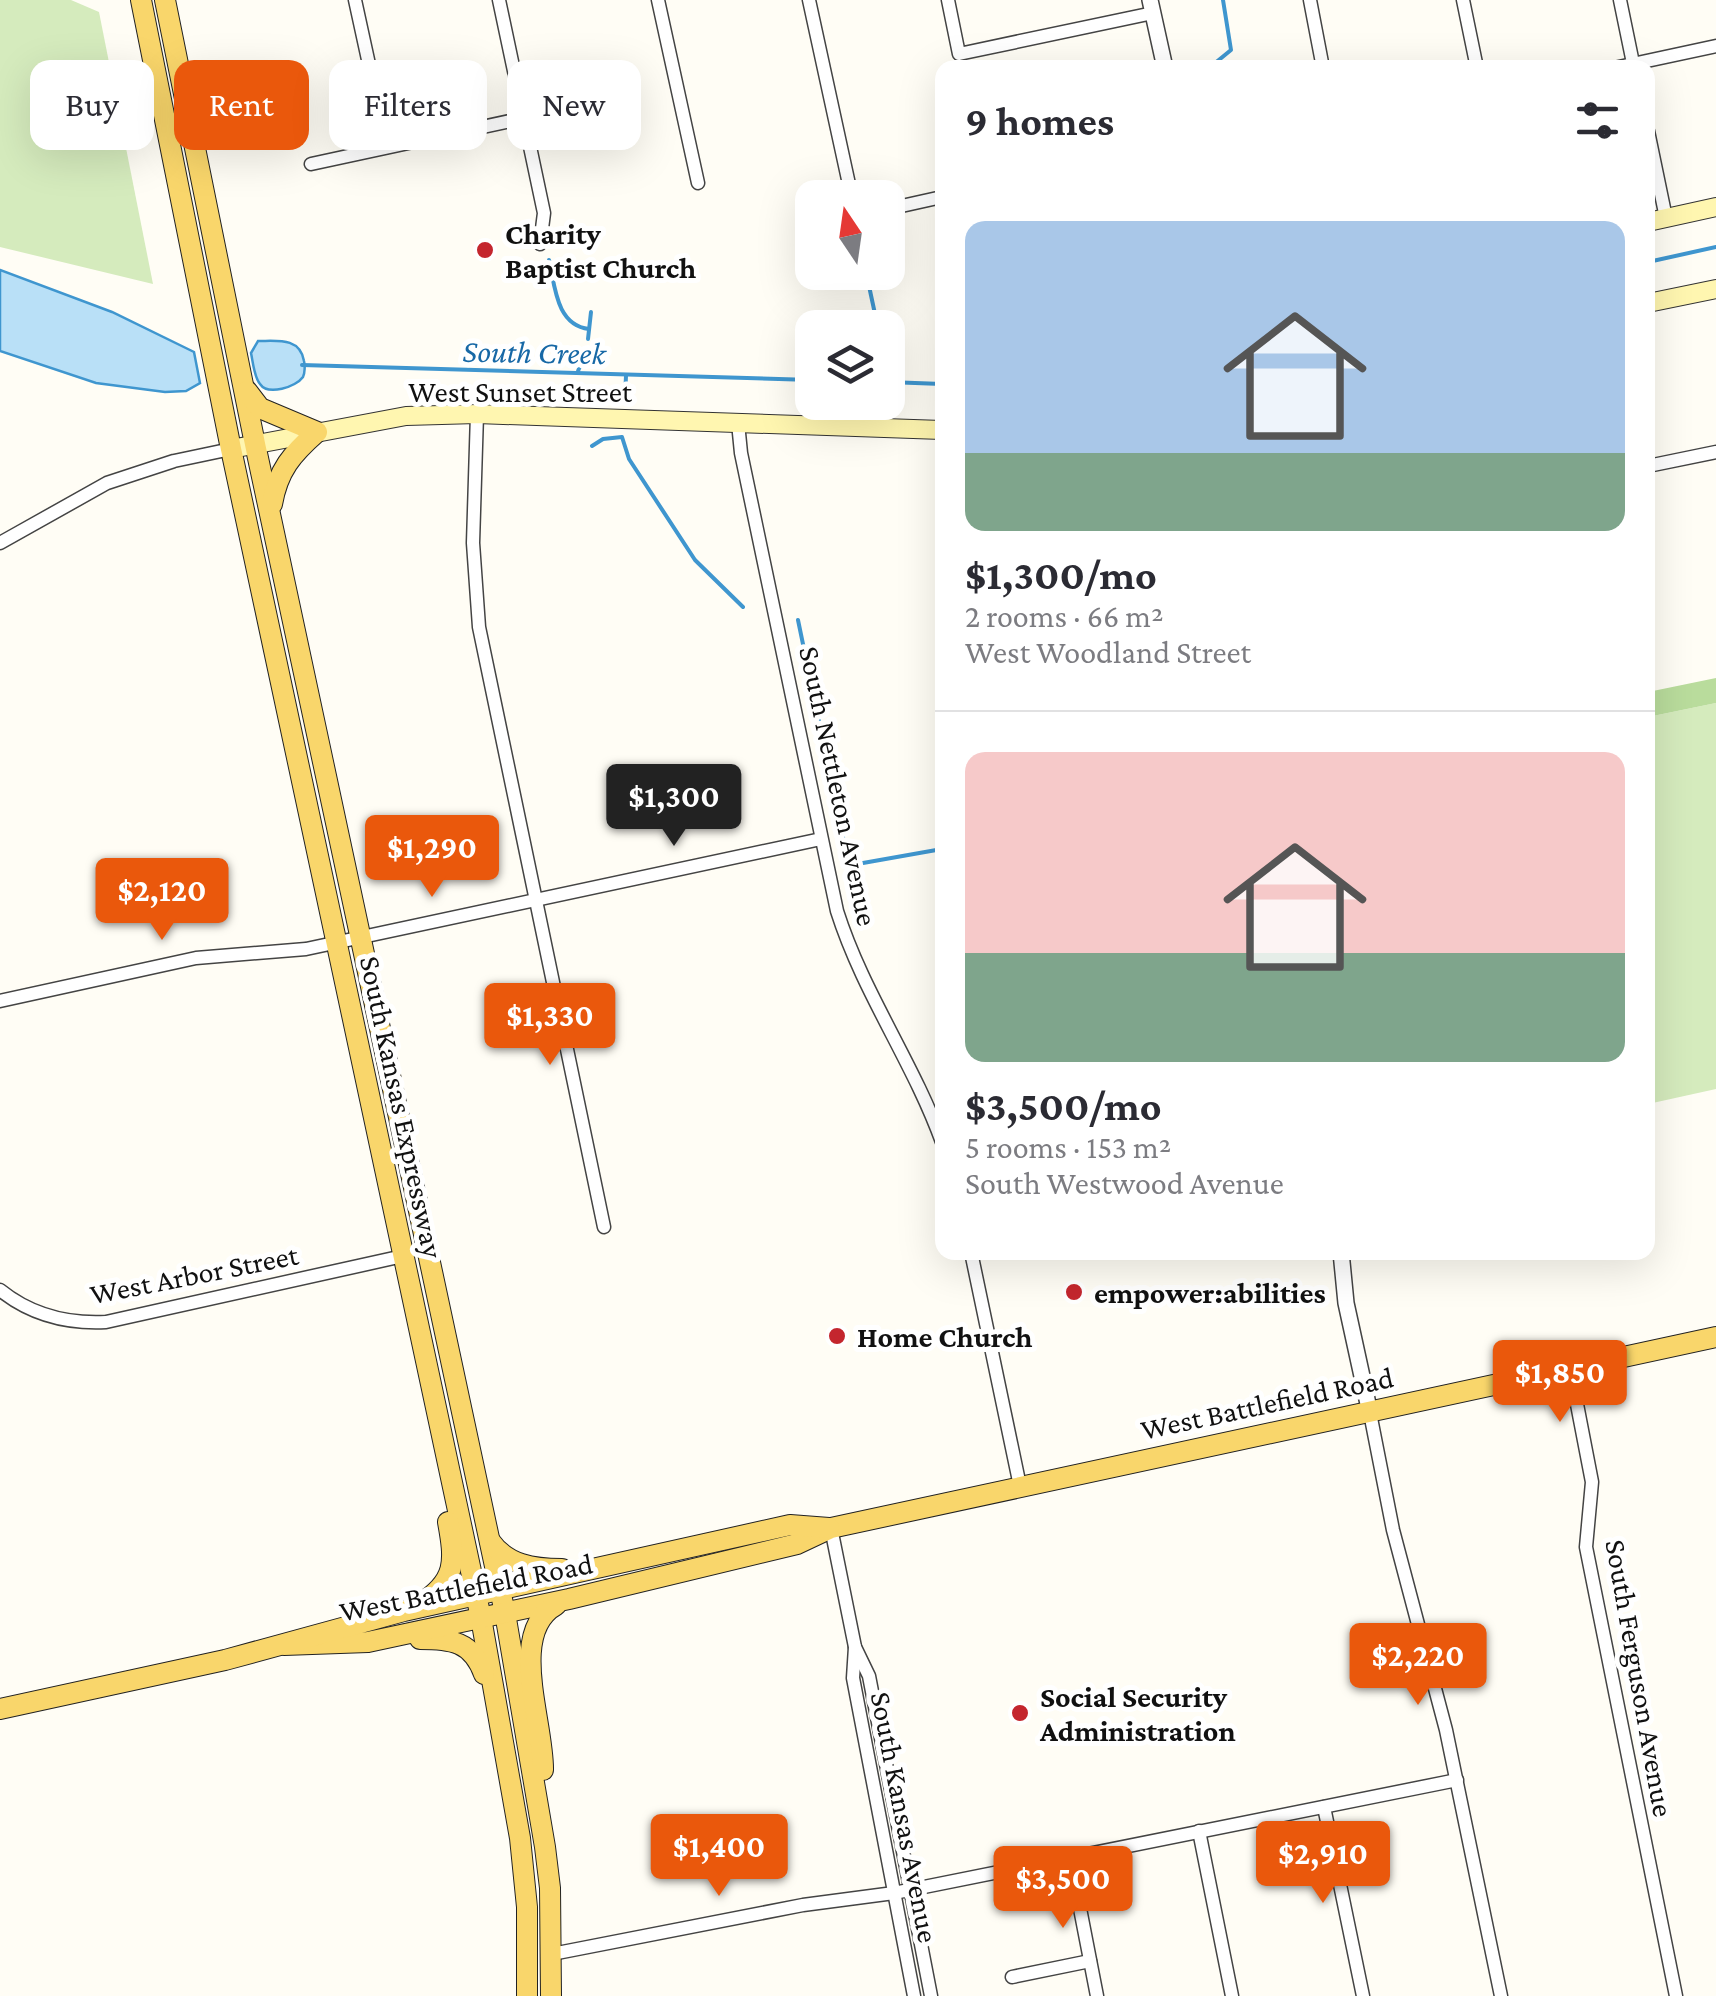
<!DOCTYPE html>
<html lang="en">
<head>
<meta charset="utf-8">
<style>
	:root { --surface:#fff; --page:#f7f7f7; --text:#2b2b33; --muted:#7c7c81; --line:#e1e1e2; --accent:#ea580c }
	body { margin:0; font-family:"Crimson Pro",serif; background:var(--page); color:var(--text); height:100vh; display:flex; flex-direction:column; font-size:38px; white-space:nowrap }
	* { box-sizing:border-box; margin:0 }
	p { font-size:32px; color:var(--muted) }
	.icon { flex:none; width:55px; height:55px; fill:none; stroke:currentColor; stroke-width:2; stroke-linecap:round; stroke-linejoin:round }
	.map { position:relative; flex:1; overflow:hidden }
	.details { position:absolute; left:935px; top:60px; width:720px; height:1200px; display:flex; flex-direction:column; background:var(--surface); border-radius:20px; box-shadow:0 10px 40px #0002 }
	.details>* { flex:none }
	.hud { position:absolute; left:30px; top:60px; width:755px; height:90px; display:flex; gap:20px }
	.needle { width:65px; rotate:347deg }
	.tools { position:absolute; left:795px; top:180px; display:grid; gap:20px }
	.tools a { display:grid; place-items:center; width:110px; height:110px; border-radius:20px; background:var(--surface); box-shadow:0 10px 40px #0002; font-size:50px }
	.price { position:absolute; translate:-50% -85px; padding:0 22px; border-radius:10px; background:var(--accent); color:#fff; font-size:32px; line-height:65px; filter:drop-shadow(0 2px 5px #0008) }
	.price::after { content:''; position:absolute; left:50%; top:60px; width:30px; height:22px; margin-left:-15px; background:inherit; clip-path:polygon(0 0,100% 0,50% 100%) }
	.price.active { background:#222; color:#fff }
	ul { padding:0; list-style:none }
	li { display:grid; align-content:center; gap:20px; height:530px; padding:0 30px }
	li+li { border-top:2px solid var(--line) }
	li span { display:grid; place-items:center; height:310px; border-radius:20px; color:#555 }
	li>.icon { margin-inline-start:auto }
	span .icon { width:180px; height:180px; fill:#fffc; stroke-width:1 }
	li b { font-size:42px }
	h2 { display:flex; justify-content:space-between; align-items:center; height:120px; padding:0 30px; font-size:42px }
	.pill { padding:0 35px; border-radius:20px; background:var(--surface); box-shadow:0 10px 40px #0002; font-size:35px; line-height:90px }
	.pill.active { background:var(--accent); color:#fff }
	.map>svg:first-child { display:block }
</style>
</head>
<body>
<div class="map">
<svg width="1716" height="1996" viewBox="0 0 1716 1996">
	<rect width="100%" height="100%" fill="#fffdf5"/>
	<g fill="#d5ebbd">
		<path d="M 0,0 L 71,0 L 99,12 L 153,284 L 0,247 Z"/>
		<path d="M 1716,703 L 1716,1089 L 1648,1104 L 1648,717 Z"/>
	</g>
	<path fill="#b9dc9c" d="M 1716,678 L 1716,703 L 1648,717 L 1648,692 Z"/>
	<g fill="#b9e0f7" stroke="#3f96cf" stroke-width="2.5">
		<path d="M 0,270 L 112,312 L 194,352 L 200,383 L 186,391 L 165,392 L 96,383 L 0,351 Z"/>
		<path d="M 258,341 C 277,341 300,337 304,361 C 305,365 305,373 303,377 C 296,387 268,396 260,384 C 254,377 253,362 251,353 Z"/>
	</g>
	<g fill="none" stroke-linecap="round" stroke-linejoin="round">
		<g stroke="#3f96cf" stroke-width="4">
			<path d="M 1209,68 L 1231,50 L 1223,0"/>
			<path d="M 549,260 C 555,286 556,325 589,329"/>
			<path d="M 1648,262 L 1716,247"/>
			<path d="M 866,272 L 878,328"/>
			<path d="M 588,339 L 591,312"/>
			<path d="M 302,365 L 812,380"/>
			<path d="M 578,371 L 586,352"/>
			<path d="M 888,382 L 942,384"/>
			<path d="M 625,396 L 626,376"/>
			<path d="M 592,446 L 603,439 L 622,437 L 629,459 L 695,560 L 743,607"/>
			<path d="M 798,620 L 846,852"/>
			<path d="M 863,863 L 942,849"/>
		</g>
		<defs>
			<g id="minor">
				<path d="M 355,0 L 387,147"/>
				<path d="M 499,0 L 544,213 L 540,244"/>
				<path d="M 658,0 L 698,183"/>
				<path d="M 809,0 L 852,198"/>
				<path d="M 948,0 L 959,54 L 1153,13"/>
				<path d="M 1310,0 L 1323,68"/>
				<path d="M 1463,0 L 1477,68"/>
				<path d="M 1620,0 L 1634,68"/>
				<path d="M 1614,68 L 1716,46"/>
				<path d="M 1648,131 L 1666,218"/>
				<path d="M 311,164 L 524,118"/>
				<path d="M 888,209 L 942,197"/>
				<path d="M 477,414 L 473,543 L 479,627 L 604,1227"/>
				<path d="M 738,423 L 741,453 L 837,911 C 863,993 913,1062 942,1142"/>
				<path d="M 1648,466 L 1716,452"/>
				<path d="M 0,543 L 107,483 L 174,461 L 231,449"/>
				<path d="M 0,1001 L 196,958 L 306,949 L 821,839"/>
				<path d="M 971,1252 L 1020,1486"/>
				<path d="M 0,1290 C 31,1315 67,1324 106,1322 L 403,1256"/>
				<path d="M 1570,1368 L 1592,1482 L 1586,1547 L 1676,1996"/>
				<path d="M 1370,1413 L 1393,1530 L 1446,1730 L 1501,1996"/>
				<path d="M 831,1528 L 855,1647 L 869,1676 L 931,1996"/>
				<path d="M 855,1647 L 853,1678 L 914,1996"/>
				<path d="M 1324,1807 L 1363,1996"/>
				<path d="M 1199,1831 L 1232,1996"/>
				<path d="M 1070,1857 L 1097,1996"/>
				<path d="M 552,1954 L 803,1905 L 894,1893 L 1457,1780"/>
				<path d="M 1012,1977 L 1090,1961"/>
			</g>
			<g id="tertiary">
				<path d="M 1150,0 L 1165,68"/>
				<path d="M 1341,1252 L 1346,1303 L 1370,1413"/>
			</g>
			<g id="secondary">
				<path d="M 1648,222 L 1716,207"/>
				<path d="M 1648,303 L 1716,289"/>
				<path d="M 231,449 L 406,416 L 477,414 L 942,430"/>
			</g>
			<g id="primary">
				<path d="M 141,0 L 231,449 L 481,1618 L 520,1838 L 527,1907 L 527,1996"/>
				<path d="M 165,0 L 255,444 L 505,1613 L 545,1847 L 550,1888 L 551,1996"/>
				<path d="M 247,391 L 260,408 L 317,432 C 292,454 278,470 272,504"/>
				<path d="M 490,1541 C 507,1565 533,1569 562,1569"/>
				<path d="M 420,1604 C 457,1581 455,1561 448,1522"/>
				<path d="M 420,1639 C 451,1639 472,1641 484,1674"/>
				<path d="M 284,1645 L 368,1642 L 569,1599 L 797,1544 L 831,1528 L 1716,1337"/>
				<path d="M 0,1709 L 225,1660 L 404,1611 L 790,1525 L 829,1528"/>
				<path d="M 543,1770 C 544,1723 507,1632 556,1605"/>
			</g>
		</defs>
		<use href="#minor" stroke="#444" stroke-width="15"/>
		<use href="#tertiary" stroke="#444" stroke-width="18"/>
		<use href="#secondary" stroke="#333" stroke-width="20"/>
		<use href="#primary" stroke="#222" stroke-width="22"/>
		<use href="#minor" stroke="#fff" stroke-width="12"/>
		<use href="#tertiary" stroke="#fff" stroke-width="15"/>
		<use href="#secondary" stroke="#fff6b0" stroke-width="18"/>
		<use href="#primary" stroke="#f9d66b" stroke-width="20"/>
	</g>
	<g fill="#c4262e" stroke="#fff" stroke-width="4">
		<circle cx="485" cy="250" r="10"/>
		<circle cx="1074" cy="1292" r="10"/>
		<circle cx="837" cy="1336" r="10"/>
		<circle cx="1020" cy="1713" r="10"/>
	</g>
	<g text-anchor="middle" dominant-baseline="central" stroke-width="10" stroke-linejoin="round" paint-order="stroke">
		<g font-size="30" font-weight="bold" fill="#111" stroke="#fff" text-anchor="start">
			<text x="505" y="233">Charity<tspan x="505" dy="34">Baptist Church</tspan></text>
			<text x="1094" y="1292">empower:abilities</text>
			<text x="857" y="1336">Home Church</text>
			<text x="1040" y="1696">Social Security<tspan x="1040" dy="34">Administration</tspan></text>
		</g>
		<g font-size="30" fill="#111" stroke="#fff">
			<text x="520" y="391">West Sunset Street</text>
			<text transform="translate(839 786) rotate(78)">South Nettleton Avenue</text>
			<text transform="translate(402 1107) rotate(78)">South Kansas Expressway</text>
			<text transform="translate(194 1274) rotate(-11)">West Arbor Street</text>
			<text transform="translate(1267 1403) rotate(-12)">West Battlefield Road</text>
			<text transform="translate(466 1587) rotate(-11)">West Battlefield Road</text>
			<text transform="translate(1640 1678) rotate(80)">South Ferguson Avenue</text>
			<text transform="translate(905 1817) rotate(79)">South Kansas Avenue</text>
		</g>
		<g font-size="32" font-style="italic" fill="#1768a6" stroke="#fff">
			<text transform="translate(534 352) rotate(1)">South Creek</text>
		</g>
	</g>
</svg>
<div class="tools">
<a><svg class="needle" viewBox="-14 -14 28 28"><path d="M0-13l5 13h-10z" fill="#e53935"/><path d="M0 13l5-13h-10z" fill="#7c7c81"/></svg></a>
<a><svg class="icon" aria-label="layers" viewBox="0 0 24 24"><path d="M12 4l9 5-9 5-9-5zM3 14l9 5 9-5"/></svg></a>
</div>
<b class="price active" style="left:674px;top:849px">$1,300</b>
<b class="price" style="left:432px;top:900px">$1,290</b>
<b class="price" style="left:162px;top:943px">$2,120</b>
<b class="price" style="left:550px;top:1068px">$1,330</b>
<b class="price" style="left:1560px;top:1425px">$1,850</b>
<b class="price" style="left:1418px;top:1708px">$2,220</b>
<b class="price" style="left:719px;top:1899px">$1,400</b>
<b class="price" style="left:1323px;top:1906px">$2,910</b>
<b class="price" style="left:1063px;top:1931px">$3,500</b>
<div class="hud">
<a class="pill">Buy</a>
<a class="pill active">Rent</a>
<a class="pill">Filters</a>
<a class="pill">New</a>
</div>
<section class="details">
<h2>9 homes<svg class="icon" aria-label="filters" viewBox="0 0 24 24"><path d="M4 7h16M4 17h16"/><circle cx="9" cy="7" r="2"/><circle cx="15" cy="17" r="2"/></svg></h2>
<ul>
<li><span style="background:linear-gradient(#a9c7e8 75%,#7fa58c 0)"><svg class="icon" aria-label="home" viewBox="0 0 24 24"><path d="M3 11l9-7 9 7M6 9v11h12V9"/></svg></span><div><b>$1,300/mo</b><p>2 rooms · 66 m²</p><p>West Woodland Street</p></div></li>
<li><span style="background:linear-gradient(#f6c9c9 65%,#7fa58c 0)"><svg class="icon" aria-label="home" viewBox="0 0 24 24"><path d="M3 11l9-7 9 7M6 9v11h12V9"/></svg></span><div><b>$3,500/mo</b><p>5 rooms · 153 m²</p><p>South Westwood Avenue</p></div></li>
</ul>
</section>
</div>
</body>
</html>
